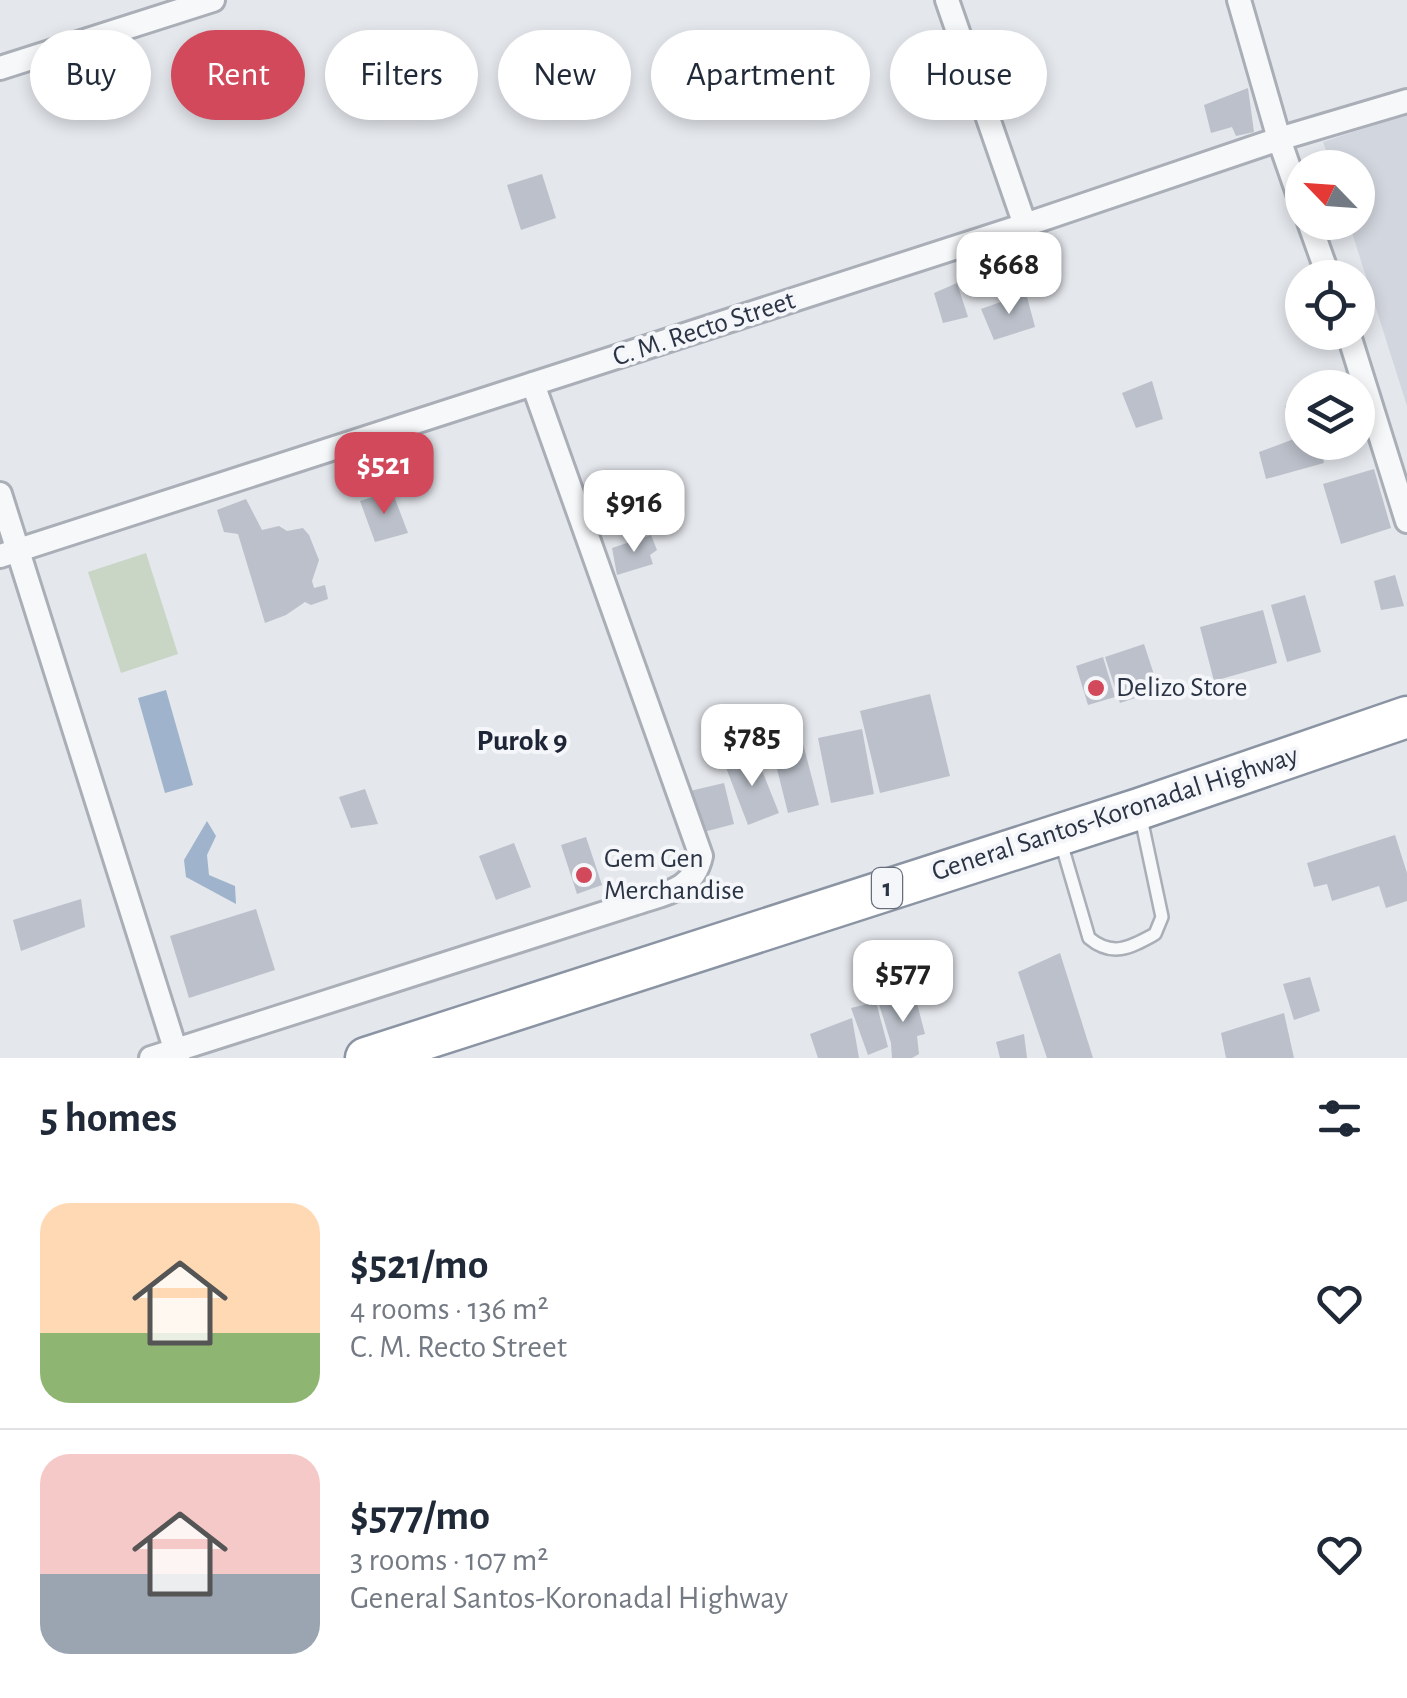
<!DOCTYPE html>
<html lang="en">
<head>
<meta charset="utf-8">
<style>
	:root { --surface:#fff; --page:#f2f2f3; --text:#1f2937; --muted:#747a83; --line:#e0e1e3; --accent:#d1495b }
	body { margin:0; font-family:"Alegreya Sans",sans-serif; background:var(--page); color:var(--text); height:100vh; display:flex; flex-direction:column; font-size:38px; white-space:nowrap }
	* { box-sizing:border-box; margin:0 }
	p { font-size:32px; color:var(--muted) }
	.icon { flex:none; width:55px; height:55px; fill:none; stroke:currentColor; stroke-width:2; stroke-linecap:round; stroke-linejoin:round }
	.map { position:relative; height:1058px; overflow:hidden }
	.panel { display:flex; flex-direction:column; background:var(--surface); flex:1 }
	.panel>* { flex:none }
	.top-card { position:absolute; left:30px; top:30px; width:1348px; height:90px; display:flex; gap:20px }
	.needle { width:65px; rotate:295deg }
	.buttons { position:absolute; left:1285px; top:150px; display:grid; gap:20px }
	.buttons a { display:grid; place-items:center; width:90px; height:90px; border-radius:50%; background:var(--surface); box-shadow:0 5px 15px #0003; font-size:50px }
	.price { position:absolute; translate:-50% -85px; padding:0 22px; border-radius:20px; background:#fff; color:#222; font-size:32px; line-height:65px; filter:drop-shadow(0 2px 5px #0008) }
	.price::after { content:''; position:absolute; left:50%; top:60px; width:30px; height:22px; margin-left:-15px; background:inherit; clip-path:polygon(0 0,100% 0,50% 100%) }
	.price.on { background:var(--accent); color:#fff }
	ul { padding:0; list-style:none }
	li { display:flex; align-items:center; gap:30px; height:250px; padding:0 40px }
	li+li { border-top:2px solid var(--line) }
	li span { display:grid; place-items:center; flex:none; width:280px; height:200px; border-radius:30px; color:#555 }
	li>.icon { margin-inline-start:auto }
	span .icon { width:120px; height:120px; fill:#fffc; stroke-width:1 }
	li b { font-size:42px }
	h2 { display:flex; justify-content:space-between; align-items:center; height:120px; padding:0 40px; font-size:42px }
	.tag { padding:0 35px; border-radius:45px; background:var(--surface); box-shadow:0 5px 15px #0003; font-size:35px; line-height:90px }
	.tag.on { background:var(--accent); color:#fff }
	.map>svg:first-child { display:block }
</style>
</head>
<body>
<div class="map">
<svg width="1407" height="1058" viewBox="0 0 1407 1058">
	<rect width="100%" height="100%" fill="#e4e7ec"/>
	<path fill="#d2d6de" d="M 1407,114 L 1407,406 L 1349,223 L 1358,222 L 1358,168 L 1332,167 L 1323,142 Z"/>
	<path fill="#c9d6c5" d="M 146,553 L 178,654 L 121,673 L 88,572 Z"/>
	<g fill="#9fb4cc">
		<path d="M 166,690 L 193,785 L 165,793 L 138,698 Z"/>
		<path d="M 207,821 L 216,836 L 207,855 L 209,875 L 235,886 L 236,904 L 186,877 L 184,860 Z"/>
	</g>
	<g fill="#bbc0ca">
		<path d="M 1248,88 L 1254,132 L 1236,136 L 1232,127 L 1211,133 L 1204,105 Z"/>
		<path d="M 542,174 L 556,218 L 521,230 L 507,185 Z"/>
		<path d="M 957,283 L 968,317 L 943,323 L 934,293 Z"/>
		<path d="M 1026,293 L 1035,327 L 994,340 L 981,309 Z"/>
		<path d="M 1152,381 L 1163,419 L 1136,428 L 1122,393 Z"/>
		<path d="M 1302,400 L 1302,428 L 1293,430 L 1285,406 Z"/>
		<path d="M 1302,436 L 1302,442 L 1320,442 L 1324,463 L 1266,479 L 1259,452 Z"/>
		<path d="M 1374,469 L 1391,528 L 1341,544 L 1323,484 Z"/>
		<path d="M 392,491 L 408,533 L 375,542 L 360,501 Z"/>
		<path d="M 246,499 L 262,530 L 279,526 L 287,531 L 303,528 L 309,535 L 319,560 L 312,581 L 314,588 L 325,585 L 328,599 L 311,605 L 305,602 L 286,615 L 265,623 L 238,534 L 224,532 L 217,510 Z"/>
		<path d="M 651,535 L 657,550 L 650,555 L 653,564 L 617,575 L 612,548 Z"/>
		<path d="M 1395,575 L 1404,606 L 1381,610 L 1374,581 Z"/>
		<path d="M 1305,595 L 1321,652 L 1287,662 L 1271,605 Z"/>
		<path d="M 1263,610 L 1277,663 L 1214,681 L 1200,627 Z"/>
		<path d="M 1144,644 L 1159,690 L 1120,703 L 1105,657 Z"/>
		<path d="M 1103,657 L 1115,697 L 1088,705 L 1076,666 Z"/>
		<path d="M 930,694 L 950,776 L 880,793 L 860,711 Z"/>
		<path d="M 862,729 L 874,794 L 831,803 L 818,738 Z"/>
		<path d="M 802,740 L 819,805 L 788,813 L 772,749 Z"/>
		<path d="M 755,753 L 779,813 L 748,825 L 725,765 Z"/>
		<path d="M 724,783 L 734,824 L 700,833 L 690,791 Z"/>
		<path d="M 365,789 L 378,824 L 351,828 L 339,797 Z"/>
		<path d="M 1395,835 L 1407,873 L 1407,901 L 1386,908 L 1379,886 L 1332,901 L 1327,884 L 1314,887 L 1307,863 Z"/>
		<path d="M 586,837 L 602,885 L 577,894 L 561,845 Z"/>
		<path d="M 514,843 L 531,887 L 496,900 L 479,856 Z"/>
		<path d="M 81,899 L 85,927 L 21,951 L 13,920 Z"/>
		<path d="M 256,909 L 275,970 L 189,998 L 170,936 Z"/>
		<path d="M 1060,953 L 1093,1058 L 1047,1058 L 1018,972 Z"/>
		<path d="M 1310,977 L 1320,1011 L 1294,1020 L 1283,984 Z"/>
		<path d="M 914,992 L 925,1034 L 917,1036 L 919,1054 L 912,1058 L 892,1058 L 891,1043 L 879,1004 Z"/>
		<path d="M 876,1002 L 888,1047 L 868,1055 L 851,1008 Z"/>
		<path d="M 1284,1013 L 1294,1058 L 1226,1058 L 1221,1033 Z"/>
		<path d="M 852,1018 L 859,1058 L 818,1058 L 810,1034 Z"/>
		<path d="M 1024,1034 L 1027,1058 L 1000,1058 L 996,1042 Z"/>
	</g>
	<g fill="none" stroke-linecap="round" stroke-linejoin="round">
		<defs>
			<path id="service" d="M 1060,839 L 1089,938 C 1113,958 1131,947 1155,934 L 1162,917 L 1141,818"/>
			<g id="minor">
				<path d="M 947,0 L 1025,225"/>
				<path d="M 1239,0 L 1279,139 L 1302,205"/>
				<path d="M 0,68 L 213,0"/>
				<path d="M 1309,222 L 1329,278"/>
				<path d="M 1348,332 L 1407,521"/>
				<path d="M 0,494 L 178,1058"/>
				<path d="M 0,556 L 1025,225 L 1279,139 L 1407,101"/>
				<path d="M 151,1058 L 633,904 C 664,893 693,892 701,856 L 533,384"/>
			</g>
			<path id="trunk" d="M 366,1058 L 1139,809 L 1407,717"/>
		</defs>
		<use href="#service" stroke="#a9aeb7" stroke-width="16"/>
		<use href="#minor" stroke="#a9aeb7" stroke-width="28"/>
		<use href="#trunk" stroke="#8b94a3" stroke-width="45"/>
		<use href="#service" stroke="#f7f8fa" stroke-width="11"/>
		<use href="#minor" stroke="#f7f8fa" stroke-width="22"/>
		<use href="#trunk" stroke="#fff" stroke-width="40"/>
	</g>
	<g fill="#d1495b" stroke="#f4f6f9" stroke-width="4">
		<circle cx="1096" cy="688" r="10"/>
		<circle cx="584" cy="875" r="10"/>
	</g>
	<g text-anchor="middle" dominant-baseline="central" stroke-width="8" stroke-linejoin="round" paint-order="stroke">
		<rect fill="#f4f6f9" stroke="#676e7b" stroke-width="2.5" x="872" y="868" width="30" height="40" rx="8"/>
		<g font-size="25" font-weight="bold" fill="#2b3445">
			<text x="887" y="888">1</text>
		</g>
		<g font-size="28" fill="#2b3445" stroke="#f4f6f9">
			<text transform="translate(704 329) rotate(-18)">C. M. Recto Street</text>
			<text transform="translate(1115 814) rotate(-18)">General Santos-Koronadal Highway</text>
		</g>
		<g font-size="28" fill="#2b3445" stroke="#f4f6f9" text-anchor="start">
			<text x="1116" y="688">Delizo Store</text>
			<text x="604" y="859">Gem Gen<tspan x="604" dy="32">Merchandise</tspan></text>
		</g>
		<g font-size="30" font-weight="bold" fill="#1d2536" stroke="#f4f6f9">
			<text x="522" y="741">Purok 9</text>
		</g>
	</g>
</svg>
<div class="buttons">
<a><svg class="needle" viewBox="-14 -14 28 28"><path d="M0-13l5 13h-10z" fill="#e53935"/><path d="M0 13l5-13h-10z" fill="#747a83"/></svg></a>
<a><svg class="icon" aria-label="locate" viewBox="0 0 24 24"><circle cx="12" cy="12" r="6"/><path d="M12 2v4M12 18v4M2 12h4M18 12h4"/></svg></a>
<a><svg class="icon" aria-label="layers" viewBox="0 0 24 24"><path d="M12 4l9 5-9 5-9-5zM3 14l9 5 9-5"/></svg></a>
</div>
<b class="price" style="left:1009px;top:317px">$668</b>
<b class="price on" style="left:384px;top:517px">$521</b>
<b class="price" style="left:634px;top:555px">$916</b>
<b class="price" style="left:752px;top:789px">$785</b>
<b class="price" style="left:903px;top:1025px">$577</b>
<div class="top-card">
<a class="tag">Buy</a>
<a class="tag on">Rent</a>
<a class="tag">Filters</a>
<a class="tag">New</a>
<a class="tag">Apartment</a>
<a class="tag">House</a>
</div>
</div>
<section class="panel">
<h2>5 homes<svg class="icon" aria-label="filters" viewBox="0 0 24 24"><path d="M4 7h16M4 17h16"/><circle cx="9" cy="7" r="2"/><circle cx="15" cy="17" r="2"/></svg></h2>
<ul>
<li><span style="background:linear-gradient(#ffd9b3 65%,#8fb573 0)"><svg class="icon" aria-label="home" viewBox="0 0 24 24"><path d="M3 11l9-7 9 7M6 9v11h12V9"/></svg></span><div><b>$521/mo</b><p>4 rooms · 136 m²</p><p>C. M. Recto Street</p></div><svg class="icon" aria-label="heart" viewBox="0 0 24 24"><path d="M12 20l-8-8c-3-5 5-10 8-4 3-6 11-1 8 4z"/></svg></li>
<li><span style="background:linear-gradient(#f6c9c9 60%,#9aa5b1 0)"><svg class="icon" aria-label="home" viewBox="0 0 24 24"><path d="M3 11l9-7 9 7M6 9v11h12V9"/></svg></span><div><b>$577/mo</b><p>3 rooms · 107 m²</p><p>General Santos-Koronadal Highway</p></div><svg class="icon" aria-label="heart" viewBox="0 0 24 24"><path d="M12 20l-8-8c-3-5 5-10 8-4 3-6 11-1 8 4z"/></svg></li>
</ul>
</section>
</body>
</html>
